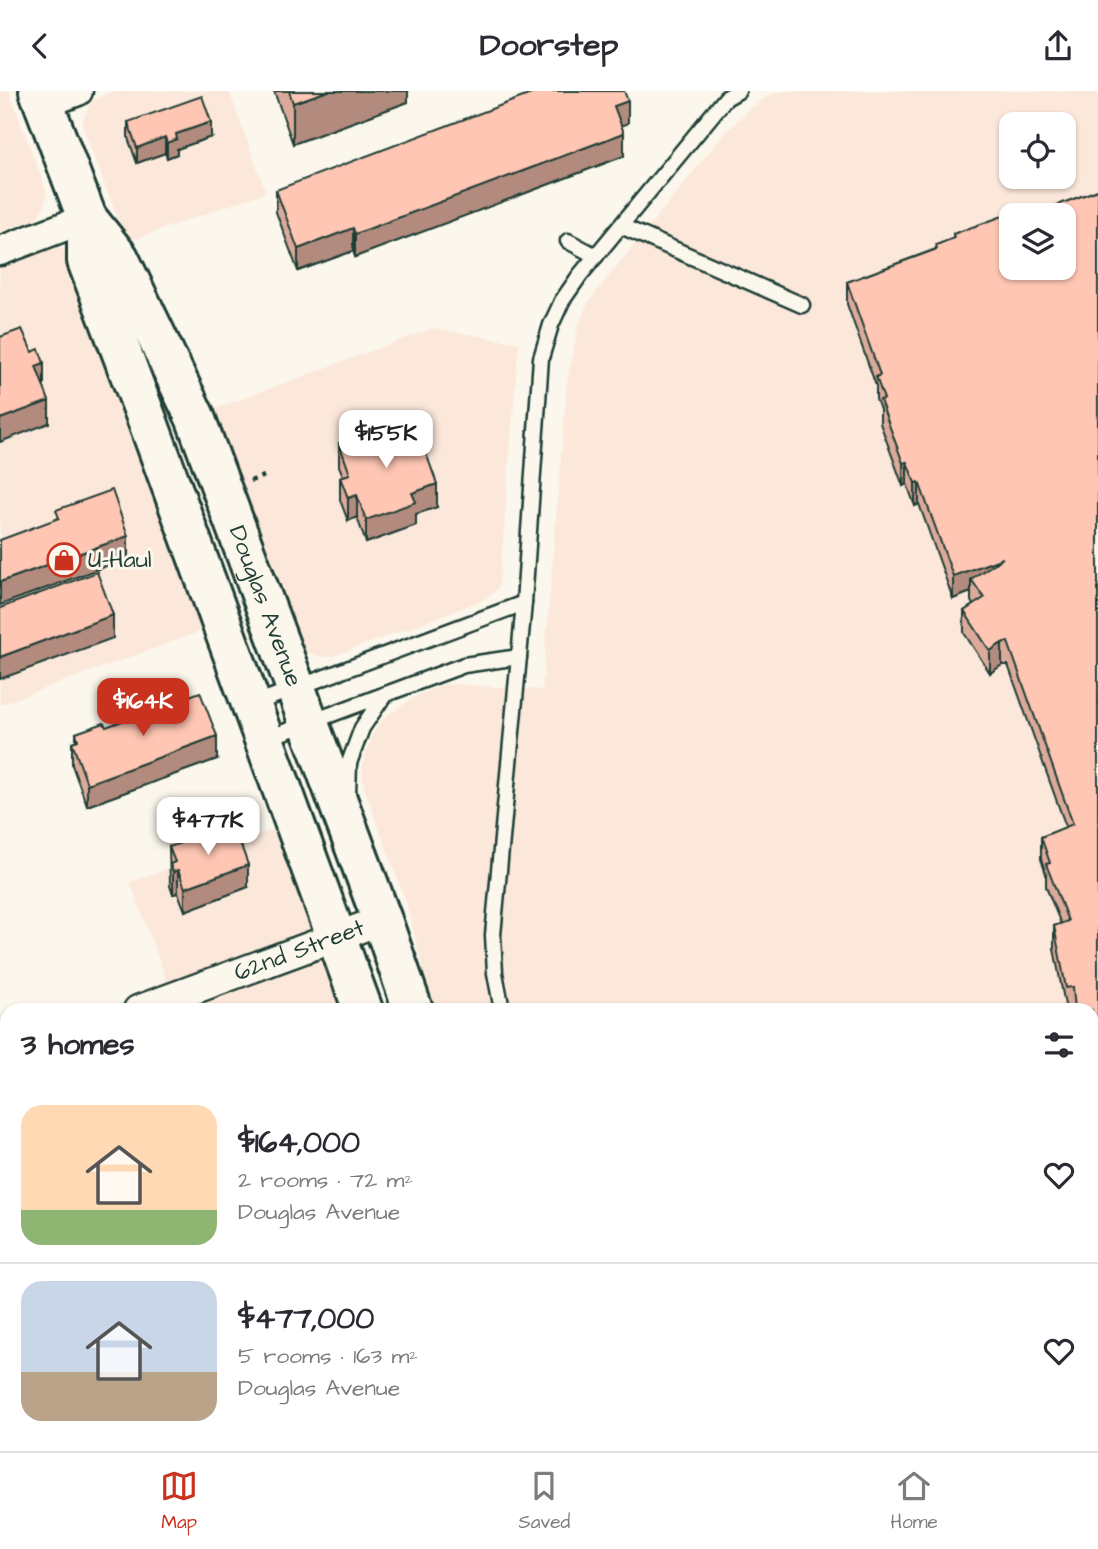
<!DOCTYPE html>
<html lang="en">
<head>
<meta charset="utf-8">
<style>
	:root { --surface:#fff; --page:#f7f7f7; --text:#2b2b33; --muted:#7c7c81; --line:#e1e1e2; --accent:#c8321e }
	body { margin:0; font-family:"Architects Daughter",sans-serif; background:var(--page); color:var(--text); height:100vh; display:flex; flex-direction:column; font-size:26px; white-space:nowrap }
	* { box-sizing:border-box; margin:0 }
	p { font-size:23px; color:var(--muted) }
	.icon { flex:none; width:38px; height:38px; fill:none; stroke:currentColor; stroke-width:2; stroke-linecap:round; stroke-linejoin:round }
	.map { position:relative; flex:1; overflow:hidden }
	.side { position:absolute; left:0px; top:912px; width:1099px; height:450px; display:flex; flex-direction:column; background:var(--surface); border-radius:21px 21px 0 0; box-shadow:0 2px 5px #0004 }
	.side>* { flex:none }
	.buttons { position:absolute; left:999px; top:21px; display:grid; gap:14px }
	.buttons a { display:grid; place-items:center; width:77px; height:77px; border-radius:14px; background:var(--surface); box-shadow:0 2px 5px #0004; font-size:35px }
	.price { position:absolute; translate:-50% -60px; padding:0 16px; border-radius:14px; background:#fff; color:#222; font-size:23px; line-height:46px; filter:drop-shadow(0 2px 4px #0008) }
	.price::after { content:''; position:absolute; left:50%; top:42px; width:21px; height:16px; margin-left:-10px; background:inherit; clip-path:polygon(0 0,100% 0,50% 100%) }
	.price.active { background:var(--accent); color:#fff }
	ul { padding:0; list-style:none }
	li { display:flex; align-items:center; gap:21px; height:175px; padding:0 21px }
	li+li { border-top:2px solid var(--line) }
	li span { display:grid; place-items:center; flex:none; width:196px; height:140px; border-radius:21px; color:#555 }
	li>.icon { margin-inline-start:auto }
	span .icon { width:84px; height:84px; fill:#fffc; stroke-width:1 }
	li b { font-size:30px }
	h2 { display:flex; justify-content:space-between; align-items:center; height:84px; padding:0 21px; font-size:30px }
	header { display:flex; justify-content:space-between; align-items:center; height:91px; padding:0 21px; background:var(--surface); font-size:32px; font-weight:700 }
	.tabs { display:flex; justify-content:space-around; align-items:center; height:98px; border-top:2px solid var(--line); background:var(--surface); font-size:19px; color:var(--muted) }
	.tabs a { display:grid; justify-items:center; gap:4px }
	.tabs .active { color:var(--accent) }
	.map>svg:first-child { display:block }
</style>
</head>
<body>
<header><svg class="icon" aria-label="back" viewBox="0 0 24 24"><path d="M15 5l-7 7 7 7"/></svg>Doorstep<svg class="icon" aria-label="share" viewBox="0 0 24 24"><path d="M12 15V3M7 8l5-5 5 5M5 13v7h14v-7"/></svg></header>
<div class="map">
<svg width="1098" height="1360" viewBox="0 0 1098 1360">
	<rect width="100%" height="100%" fill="#fbf7ec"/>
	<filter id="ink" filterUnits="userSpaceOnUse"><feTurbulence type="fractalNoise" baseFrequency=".0143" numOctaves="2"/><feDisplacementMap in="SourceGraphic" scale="14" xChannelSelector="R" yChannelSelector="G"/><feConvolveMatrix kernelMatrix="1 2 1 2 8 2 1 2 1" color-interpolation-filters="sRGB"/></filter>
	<g filter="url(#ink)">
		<g fill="#fce8db" fill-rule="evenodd">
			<path d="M 0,0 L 9,0 L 47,102 L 44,117 L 34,129 L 0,141 Z"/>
			<path d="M 113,0 L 229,0 L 266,101 L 127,151 L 84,40 L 82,31 L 91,10 Z"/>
			<path d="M 783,0 L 1098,0 L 1098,1360 L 578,1360 L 576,1355 L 1092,1354 L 1092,919 L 434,919 L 406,811 L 364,697 L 362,684 L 363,671 L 372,645 L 378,634 L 387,624 L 418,604 L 442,594 L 455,593 L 542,599 L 567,291 L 578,235 L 587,214 L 600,196 L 718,50 L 748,19 L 770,4 ZM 1012,33 L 1064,33 L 1064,86 L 1012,86 ZM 1012,124 L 1064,124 L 1064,177 L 1012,177 Z"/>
			<path d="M 49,154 L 61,157 L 68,162 L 207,538 L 0,614 L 0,171 Z"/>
			<path d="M 433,237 L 520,252 L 518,262 L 500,488 L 498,496 L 494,502 L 481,510 L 334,565 L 324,566 L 314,564 L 305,560 L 298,553 L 209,320 Z"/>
			<path d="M 280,736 L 363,919 L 136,919 L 169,906 L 163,880 L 130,791 Z"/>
			<path d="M 514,1354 L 517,1360 L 126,1360 L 124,1355 Z"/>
		</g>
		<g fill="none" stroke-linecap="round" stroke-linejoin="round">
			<defs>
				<g id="service">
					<path d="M 621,135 L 802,214"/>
					<path d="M 568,150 L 596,165"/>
					<path d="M 253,613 L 524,512"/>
					<path d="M 265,648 L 464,574 L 519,566"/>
					<path d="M 348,703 L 349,672 L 362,637 L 385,603"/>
					<path d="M 502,919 L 495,882 L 493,844 L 524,512 L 541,267 L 551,234 L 562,210 L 580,184 L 726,7 L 738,0"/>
					<path d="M 613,1354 L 615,1360"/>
				</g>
				<g id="minor">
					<path d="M 44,13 L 78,0"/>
					<path d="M 0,160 L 87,127"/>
					<path id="s1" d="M 138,919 L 382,829"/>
					<path d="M 0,969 L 7,966"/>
					<path d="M 394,1360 L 410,1354"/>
				</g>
				<g id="primary">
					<path id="s2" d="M 39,0 L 87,127 L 119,167 L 195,326 L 382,829 L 413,919"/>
					<path d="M 87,127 L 87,170 L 148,331 L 363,919"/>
					<path d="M 515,1354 L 517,1360"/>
					<path d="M 561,1354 L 563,1360"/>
				</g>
			</defs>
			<use href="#service" stroke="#1f3d34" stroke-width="19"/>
			<use href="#minor" stroke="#1f3d34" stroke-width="33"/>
			<use href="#primary" stroke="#1f3d34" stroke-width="44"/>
			<path stroke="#1f3d34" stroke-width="4.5" stroke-dasharray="5 5" stroke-linecap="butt" d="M 250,390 L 267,384"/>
			<use href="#service" stroke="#fbf7ec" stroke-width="14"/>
			<use href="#minor" stroke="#fbf7ec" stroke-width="28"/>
			<use href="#primary" stroke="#fbf7ec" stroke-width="38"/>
		</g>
		<g fill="#dbaa9b" stroke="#1f3d34" stroke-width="2">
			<path d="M 274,0 L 408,0 L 408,11 L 293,53 Z"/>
			<path d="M 128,31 L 211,46 L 177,58 L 177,63 L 167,67 L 165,62 L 137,72 L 128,47 Z"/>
			<path d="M 628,32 L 621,35 L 624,65 L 355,166 L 353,160 L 298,180 L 276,121 L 276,99 Z"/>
			<path d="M 1098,99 L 1098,1024 L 1092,1007 L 1092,919 L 1066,919 L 1054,858 L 1054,835 L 1061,833 L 1046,796 L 1046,783 L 1041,768 L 1041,746 L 1066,736 L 1008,574 L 1002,574 L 990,582 L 964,542 L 964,520 L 973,514 L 971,510 L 971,501 L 953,508 L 919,413 L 915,415 L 907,393 L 903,395 L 880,332 L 880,318 L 876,308 L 876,295 L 847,213 L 847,191 L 936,158 L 936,154 L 953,148 L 953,143 L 1012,177 L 1036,122 Z"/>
			<path d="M 391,343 L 437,416 L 416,423 L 416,434 L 366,452 L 357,426 L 348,430 L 340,409 L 340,386 L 343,385 L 339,375 L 339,352 Z"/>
			<path d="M 106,636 L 217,668 L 87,715 L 72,674 L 72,651 L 76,650 L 76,642 Z"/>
			<path d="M 169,756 L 248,796 L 185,820 L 178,802 L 173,803 L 170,795 Z"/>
			<path d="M 630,1354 L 1092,1354 L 1098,1360 L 632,1360 Z"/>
		</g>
		<g fill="#b28b7e" stroke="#1f3d34" stroke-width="2">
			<path d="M 328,0 L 408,0 L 408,11 L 293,53 L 293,12 Z"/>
			<path d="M 628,10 L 628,32 L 614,38 L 614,15 Z"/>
			<path d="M 211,31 L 211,46 L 177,58 L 177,63 L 167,67 L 167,52 L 176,43 Z"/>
			<path d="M 624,42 L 624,65 L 355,166 L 355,143 Z"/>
			<path d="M 165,46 L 165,62 L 137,72 L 137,57 Z"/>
			<path d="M 353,137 L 353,160 L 298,180 L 298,158 Z"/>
			<path d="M 44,272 L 44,294 L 36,297 L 36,275 Z"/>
			<path d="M 49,310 L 49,332 L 0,351 L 0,328 Z"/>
			<path d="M 907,371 L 907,393 L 903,395 L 903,372 Z"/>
			<path d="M 919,391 L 919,413 L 915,415 L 915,392 Z"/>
			<path d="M 437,393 L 437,416 L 416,423 L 416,434 L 366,452 L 366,429 L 412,402 Z"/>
			<path d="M 357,404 L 357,426 L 348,430 L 348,407 Z"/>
			<path d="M 128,445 L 128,467 L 0,514 L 0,491 Z"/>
			<path d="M 1003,467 L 971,488 L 971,501 L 953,508 L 953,485 Z"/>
			<path d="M 113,524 L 113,547 L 0,588 L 0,566 Z"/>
			<path d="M 1002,552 L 1002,574 L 990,582 L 990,560 Z"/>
			<path d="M 217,645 L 217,668 L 87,715 L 87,693 Z"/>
			<path d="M 248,774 L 248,796 L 185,820 L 185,797 Z"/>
			<path d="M 178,779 L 178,802 L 173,803 L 173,781 Z"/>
		</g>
		<g fill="#ffc6b4" stroke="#1f3d34" stroke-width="2">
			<path d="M 289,0 L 328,0 L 293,12 Z"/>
			<path d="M 539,0 L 624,0 L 628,10 L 614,15 L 624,42 L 355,143 L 353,137 L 298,158 L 276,99 Z"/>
			<path d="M 202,5 L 211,31 L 176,43 L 177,48 L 167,52 L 165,46 L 137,57 L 128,31 Z"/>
			<path d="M 1098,99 L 1098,1001 L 1092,985 L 1092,919 L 1075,919 L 1073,896 L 1066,897 L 1054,835 L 1068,830 L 1046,773 L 1050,772 L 1041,746 L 1073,733 L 1008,551 L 1002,552 L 990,560 L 964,520 L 984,507 L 971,488 L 1003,467 L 953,485 L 919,391 L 915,392 L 907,371 L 903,372 L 880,309 L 884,308 L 876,286 L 880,284 L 847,191 L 937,158 L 936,154 L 954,147 L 953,143 L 1014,121 L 1016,124 L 1012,124 L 1012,177 L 1064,177 L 1064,124 L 1018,124 L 1034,118 L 1036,122 Z"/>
			<path d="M 22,238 L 32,261 L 39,258 L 44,272 L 36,275 L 49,310 L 0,328 L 0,246 Z"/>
			<path d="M 416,334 L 437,393 L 412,402 L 416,411 L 366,429 L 357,404 L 348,407 L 340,386 L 350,383 L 339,352 L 388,335 L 391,343 Z"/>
			<path d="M 112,399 L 128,445 L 0,491 L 0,449 L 59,427 L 56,419 Z"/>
			<path d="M 97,481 L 113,524 L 0,566 L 0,517 Z"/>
			<path d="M 200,601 L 217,645 L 87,693 L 72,651 L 78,649 L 76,642 L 104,632 L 106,636 Z"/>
			<path d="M 224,736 L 225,739 L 229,738 L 232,745 L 237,743 L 248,774 L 185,797 L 178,779 L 173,781 L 170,773 L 175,771 L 169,756 Z"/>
			<path d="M 288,915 L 289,919 L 276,919 Z"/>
			<path d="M 1098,1032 L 1098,1360 L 640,1360 L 638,1354 L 1092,1354 L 1092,1034 Z"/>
		</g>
	</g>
	<defs>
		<symbol id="shop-ring" viewBox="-11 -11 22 22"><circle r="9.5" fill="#fbf7ec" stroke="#c8321e" stroke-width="1.5"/><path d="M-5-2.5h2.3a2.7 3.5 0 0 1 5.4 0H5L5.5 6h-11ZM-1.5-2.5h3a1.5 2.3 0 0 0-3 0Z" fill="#c8321e"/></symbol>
	</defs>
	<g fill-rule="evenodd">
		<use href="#shop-ring" x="45" y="450" width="38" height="38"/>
	</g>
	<g text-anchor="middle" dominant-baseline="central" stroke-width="6" stroke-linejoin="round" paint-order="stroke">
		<g font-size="24" fill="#1f3d34" stroke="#fbf7ec" text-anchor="start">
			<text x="88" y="469">U-Haul</text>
		</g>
		<g font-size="24" fill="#1f3d34" stroke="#fbf7ec">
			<text stroke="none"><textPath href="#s2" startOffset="565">Douglas Avenue</textPath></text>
			<text stroke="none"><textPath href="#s1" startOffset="172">62nd Street</textPath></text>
		</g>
	</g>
</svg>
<div class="buttons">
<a><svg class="icon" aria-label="locate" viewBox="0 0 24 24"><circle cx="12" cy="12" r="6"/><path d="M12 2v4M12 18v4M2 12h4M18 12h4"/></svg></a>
<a><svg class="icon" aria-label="layers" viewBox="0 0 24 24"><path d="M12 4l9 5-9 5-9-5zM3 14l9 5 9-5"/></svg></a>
</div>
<b class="price" style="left:386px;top:379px">$155K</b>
<b class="price active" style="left:143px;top:647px">$164K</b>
<b class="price" style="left:208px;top:766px">$477K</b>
<section class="side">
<h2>3 homes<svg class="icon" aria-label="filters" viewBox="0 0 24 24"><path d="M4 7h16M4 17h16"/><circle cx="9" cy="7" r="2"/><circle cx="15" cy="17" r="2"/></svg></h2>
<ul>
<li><span style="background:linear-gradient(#ffd9b3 75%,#8fb573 0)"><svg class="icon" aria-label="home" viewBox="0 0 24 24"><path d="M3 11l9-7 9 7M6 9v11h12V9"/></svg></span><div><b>$164,000</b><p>2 rooms · 72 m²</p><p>Douglas Avenue</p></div><svg class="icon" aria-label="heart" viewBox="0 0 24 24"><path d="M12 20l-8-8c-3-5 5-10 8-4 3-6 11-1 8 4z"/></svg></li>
<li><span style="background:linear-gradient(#c9d6e8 65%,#b9a48a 0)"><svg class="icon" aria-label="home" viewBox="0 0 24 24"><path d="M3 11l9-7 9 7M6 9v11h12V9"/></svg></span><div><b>$477,000</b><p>5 rooms · 163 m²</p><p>Douglas Avenue</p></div><svg class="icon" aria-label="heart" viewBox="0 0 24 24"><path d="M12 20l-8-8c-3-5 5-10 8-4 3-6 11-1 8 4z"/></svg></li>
</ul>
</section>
</div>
<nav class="tabs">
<a class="active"><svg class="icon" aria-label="map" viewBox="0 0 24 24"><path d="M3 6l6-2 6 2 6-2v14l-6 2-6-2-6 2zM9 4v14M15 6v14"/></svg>Map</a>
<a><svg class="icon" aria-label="saved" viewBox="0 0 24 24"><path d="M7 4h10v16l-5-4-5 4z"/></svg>Saved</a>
<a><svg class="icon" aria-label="home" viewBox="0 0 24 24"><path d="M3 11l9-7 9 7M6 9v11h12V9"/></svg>Home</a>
</nav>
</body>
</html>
